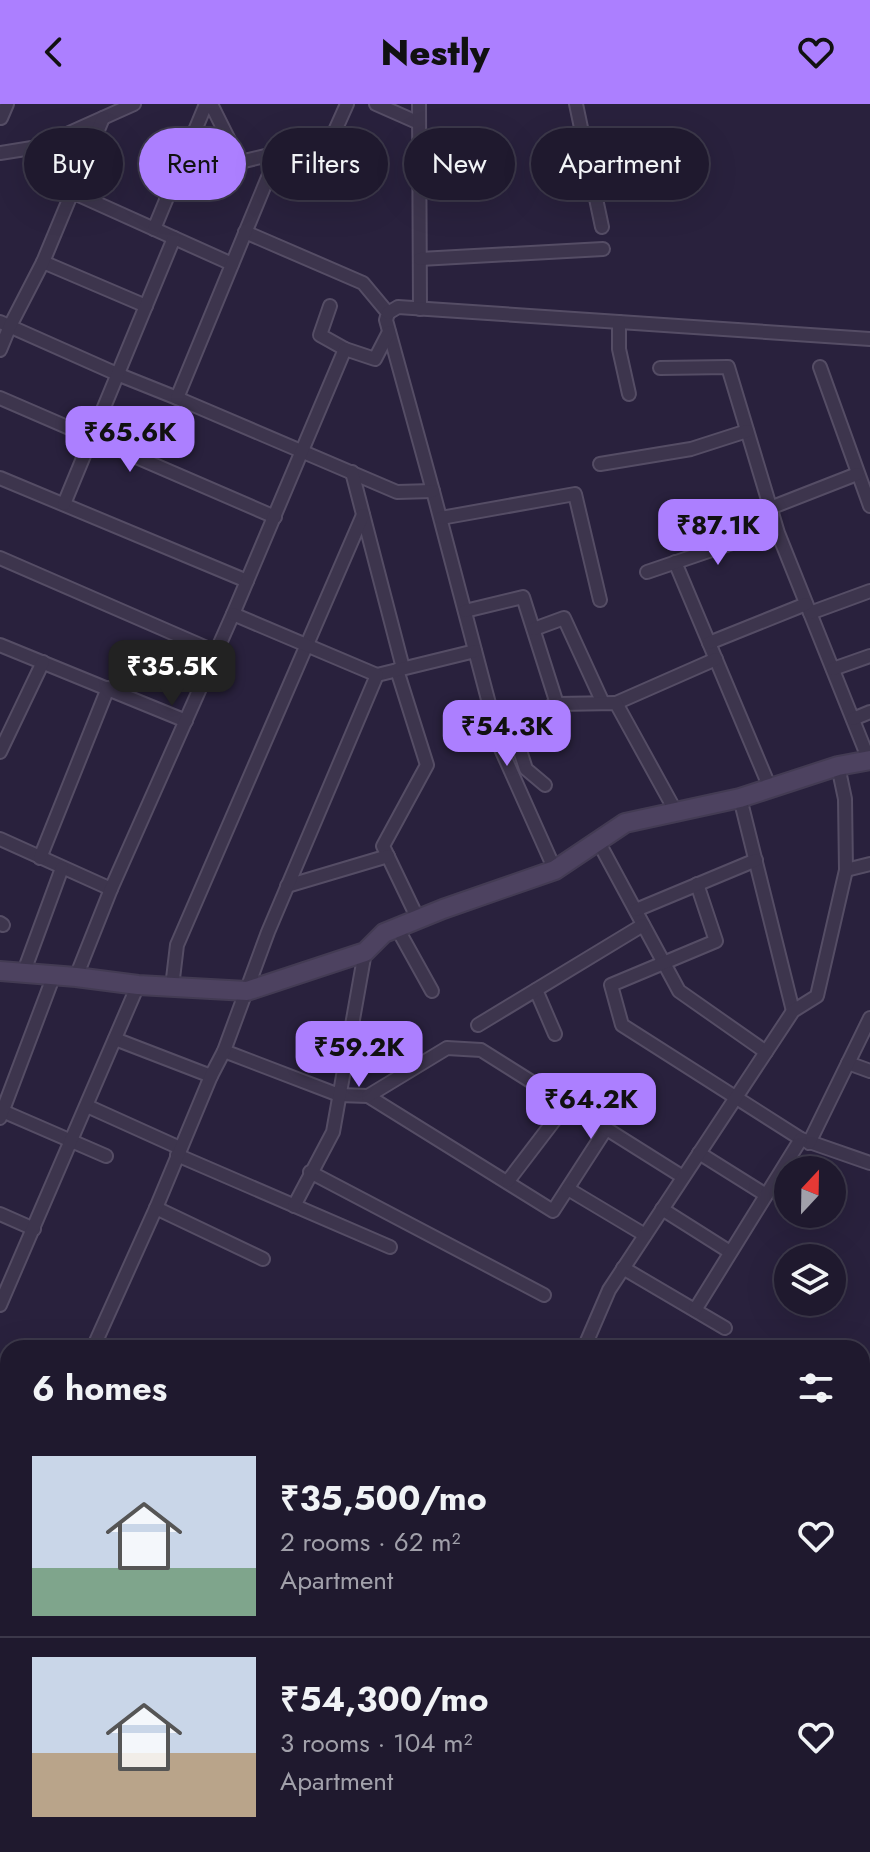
<!DOCTYPE html>
<html lang="en">
<head>
<meta charset="utf-8">
<style>
	:root { --surface:#1f192e; --page:#2c263a; --text:#f1f3f6; --muted:#a1a0aa; --line:#3c384a; --accent:#ac7fff }
	body { margin:0; font-family:Jost,sans-serif; background:var(--page); color:var(--text); height:100vh; display:flex; flex-direction:column; font-size:30px; white-space:nowrap }
	* { box-sizing:border-box; margin:0 }
	p { font-size:26px; color:var(--muted) }
	.icon { flex:none; width:44px; height:44px; fill:none; stroke:currentColor; stroke-width:2; stroke-linecap:round; stroke-linejoin:round }
	.map { position:relative; flex:1; overflow:hidden }
	.side { position:absolute; left:0px; top:1236px; width:870px; height:512px; display:flex; flex-direction:column; background:var(--surface); border-radius:24px 24px 0 0; box-shadow:0 8px 32px #0002,0 0 0 2px var(--line) }
	.side>* { flex:none }
	.banner { position:absolute; left:24px; top:24px; width:822px; height:72px; display:flex; gap:16px }
	.needle { width:52px; rotate:22deg }
	.controls { position:absolute; left:774px; top:1052px; display:grid; gap:16px }
	.controls a { display:grid; place-items:center; width:72px; height:72px; border-radius:50%; background:var(--surface); box-shadow:0 8px 32px #0002,0 0 0 2px var(--line); font-size:40px }
	.price { position:absolute; translate:-50% -68px; padding:0 18px; border-radius:16px; background:var(--accent); color:#111; font-size:26px; line-height:52px; filter:drop-shadow(0 2px 4px #0008) }
	.price::after { content:''; position:absolute; left:50%; top:48px; width:24px; height:18px; margin-left:-12px; background:inherit; clip-path:polygon(0 0,100% 0,50% 100%) }
	.price.current { background:#222; color:#fff }
	ul { padding:0; list-style:none }
	li { display:flex; align-items:center; gap:24px; height:200px; padding:0 32px }
	li+li { border-top:2px solid var(--line) }
	li span { display:grid; place-items:center; flex:none; width:224px; height:160px; border-radius:0px; color:#555 }
	li>.icon { margin-inline-start:auto }
	span .icon { width:96px; height:96px; fill:#fffc; stroke-width:1 }
	li b { font-size:34px }
	h2 { display:flex; justify-content:space-between; align-items:center; height:96px; padding:0 32px; font-size:34px }
	.chip { padding:0 28px; border-radius:36px; background:var(--surface); box-shadow:0 8px 32px #0002,0 0 0 2px var(--line); font-size:28px; line-height:72px }
	.chip.current { background:var(--accent); color:#111 }
	header { display:flex; justify-content:space-between; align-items:center; height:104px; padding:0 32px; background:var(--accent); color:#111; font-size:36px; font-weight:800 }
	.map>svg:first-child { display:block }
</style>
</head>
<body>
<header><svg class="icon" aria-label="back" viewBox="0 0 24 24"><path d="M15 5l-7 7 7 7"/></svg>Nestly<svg class="icon" aria-label="heart" viewBox="0 0 24 24"><path d="M12 20l-8-8c-3-5 5-10 8-4 3-6 11-1 8 4z"/></svg></header>
<div class="map">
<svg width="870" height="1748" viewBox="0 0 870 1748">
	<rect width="100%" height="100%" fill="#29213d"/>
	<g fill="none" stroke-linecap="round" stroke-linejoin="round">
		<defs>
			<g id="street">
				<path d="M 211,0 L 240,58 L 311,41"/>
				<path d="M 376,0 L 419,19"/>
				<path d="M 419,0 L 420,205"/>
				<path d="M 576,0 L 602,123"/>
				<path d="M 1,14 L 7,0"/>
				<path d="M 0,49 L 38,43 L 134,0"/>
				<path d="M 325,49 L 347,0"/>
				<path d="M 72,88 L 232,160"/>
				<path d="M 154,125 L 206,0"/>
				<path d="M 245,128 L 363,179 L 388,209 L 386,216 L 433,387 L 501,645 L 555,766"/>
				<path d="M 420,155 L 603,145"/>
				<path d="M 43,158 L 146,202"/>
				<path d="M 330,202 L 320,231 L 345,245"/>
				<path d="M 388,209 L 398,203 L 870,235"/>
				<path d="M 0,218 L 117,270 L 177,294 L 397,388 L 433,387"/>
				<path d="M 619,218 L 619,245 L 629,290"/>
				<path d="M 0,246 L 10,222 L 43,158 L 103,14"/>
				<path d="M 820,263 L 870,402"/>
				<path d="M 660,264 L 728,263 L 778,429 L 869,656"/>
				<path d="M 0,294 L 275,413"/>
				<path d="M 177,294 L 278,49"/>
				<path d="M 600,360 L 691,345 L 747,327"/>
				<path d="M 352,368 L 403,564"/>
				<path d="M 0,374 L 247,477"/>
				<path d="M 64,400 L 174,134"/>
				<path d="M 770,404 L 857,370"/>
				<path d="M 441,414 L 575,390 L 600,496"/>
				<path d="M 0,454 L 216,548"/>
				<path d="M 675,458 L 770,684"/>
				<path d="M 647,468 L 776,424"/>
				<path d="M 465,507 L 523,493 L 557,600"/>
				<path d="M 810,509 L 870,487"/>
				<path d="M 534,525 L 564,514 L 603,599"/>
				<path d="M 709,539 L 806,500"/>
				<path d="M 0,541 L 186,617"/>
				<path d="M 833,565 L 870,552"/>
				<path d="M 397,566 L 427,661 L 383,742 L 418,815"/>
				<path d="M 377,571 L 475,547"/>
				<path d="M 616,599 L 716,555"/>
				<path d="M 853,615 L 870,608"/>
				<path d="M 511,619 L 526,665 L 545,681"/>
				<path d="M 496,625 L 557,600 L 616,599 L 676,708"/>
				<path d="M 0,648 L 43,558"/>
				<path d="M 740,694 L 793,907"/>
				<path d="M 0,735 L 111,785"/>
				<path d="M 598,737 L 679,887 L 766,948"/>
				<path d="M 40,754 L 108,584"/>
				<path d="M 846,766 L 870,760"/>
				<path d="M 697,780 L 716,837 L 611,881 L 622,921 L 801,1035 L 870,1059"/>
				<path d="M 287,782 L 388,752"/>
				<path d="M 636,806 L 756,756"/>
				<path d="M 0,819 L 3,821"/>
				<path d="M 397,824 L 432,887"/>
				<path d="M 23,870 L 62,764"/>
				<path d="M 76,873 L 111,785 L 233,510 L 345,245 L 375,255 L 389,228"/>
				<path d="M 172,883 L 177,841 L 363,411"/>
				<path d="M 536,886 L 555,930"/>
				<path d="M 478,921 L 643,821"/>
				<path d="M 115,935 L 211,972"/>
				<path d="M 224,947 L 339,991 L 368,992 L 553,1107 L 606,1025"/>
				<path d="M 848,959 L 870,967"/>
				<path d="M 368,992 L 447,944 L 481,946 L 683,1073"/>
				<path d="M 87,1002 L 180,1044"/>
				<path d="M 0,1006 L 106,1052"/>
				<path d="M 0,1014 L 54,871"/>
				<path d="M 809,1039 L 870,914"/>
				<path d="M 699,1049 L 766,1091"/>
				<path d="M 177,1051 L 390,1143"/>
				<path d="M 310,1068 L 544,1191"/>
				<path d="M 508,1077 L 566,1001"/>
				<path d="M 568,1085 L 645,1131"/>
				<path d="M 294,1102 L 333,1028 L 365,848"/>
				<path d="M 156,1104 L 263,1155"/>
				<path d="M 662,1105 L 730,1148"/>
				<path d="M 0,1110 L 34,1125"/>
				<path d="M 623,1164 L 725,1224"/>
				<path d="M 0,1201 L 138,881"/>
				<path d="M 695,1206 L 801,1035"/>
				<path d="M 93,1244 L 156,1104 L 211,972 L 224,947 L 268,828 L 377,571 L 233,510"/>
				<path d="M 584,1244 L 609,1186 L 793,907 L 817,892 L 846,766 L 845,695 L 838,662"/>
				<path d="M 0,1331 L 8,1334"/>
				<path d="M 862,1461 L 870,1464"/>
				<path d="M 862,1613 L 870,1607"/>
				<path d="M 3,1730 L 8,1732"/>
				<path d="M 30,1740 L 51,1748"/>
				<path d="M 135,1748 L 139,1740"/>
				<path d="M 642,1748 L 645,1740"/>
				<path d="M 733,1748 L 736,1740"/>
			</g>
			<path id="secondary" d="M 0,867 L 76,873 L 138,881 L 247,887 L 365,848 L 384,829 L 443,805 L 555,766 L 625,719 L 740,694 L 838,662 L 870,656"/>
		</defs>
		<use href="#street" stroke="#554d65" stroke-width="16"/>
		<use href="#secondary" stroke="#433b53" stroke-width="22"/>
		<use href="#street" stroke="#3d354d" stroke-width="12"/>
		<use href="#secondary" stroke="#4d4260" stroke-width="18"/>
	</g>
</svg>
<div class="controls">
<a><svg class="needle" viewBox="-14 -14 28 28"><path d="M0-13l5 13h-10z" fill="#e53935"/><path d="M0 13l5-13h-10z" fill="#a1a0aa"/></svg></a>
<a><svg class="icon" aria-label="layers" viewBox="0 0 24 24"><path d="M12 4l9 5-9 5-9-5zM3 14l9 5 9-5"/></svg></a>
</div>
<b class="price" style="left:130px;top:370px">₹65.6K</b>
<b class="price" style="left:718px;top:463px">₹87.1K</b>
<b class="price current" style="left:172px;top:604px">₹35.5K</b>
<b class="price" style="left:507px;top:664px">₹54.3K</b>
<b class="price" style="left:359px;top:985px">₹59.2K</b>
<b class="price" style="left:591px;top:1037px">₹64.2K</b>
<div class="banner">
<a class="chip">Buy</a>
<a class="chip current">Rent</a>
<a class="chip">Filters</a>
<a class="chip">New</a>
<a class="chip">Apartment</a>
</div>
<section class="side">
<h2>6 homes<svg class="icon" aria-label="filters" viewBox="0 0 24 24"><path d="M4 7h16M4 17h16"/><circle cx="9" cy="7" r="2"/><circle cx="15" cy="17" r="2"/></svg></h2>
<ul>
<li><span style="background:linear-gradient(#c9d6e8 70%,#7fa58c 0)"><svg class="icon" aria-label="home" viewBox="0 0 24 24"><path d="M3 11l9-7 9 7M6 9v11h12V9"/></svg></span><div><b>₹35,500/mo</b><p>2 rooms · 62 m²</p><p>Apartment</p></div><svg class="icon" aria-label="heart" viewBox="0 0 24 24"><path d="M12 20l-8-8c-3-5 5-10 8-4 3-6 11-1 8 4z"/></svg></li>
<li><span style="background:linear-gradient(#c9d6e8 60%,#b9a48a 0)"><svg class="icon" aria-label="home" viewBox="0 0 24 24"><path d="M3 11l9-7 9 7M6 9v11h12V9"/></svg></span><div><b>₹54,300/mo</b><p>3 rooms · 104 m²</p><p>Apartment</p></div><svg class="icon" aria-label="heart" viewBox="0 0 24 24"><path d="M12 20l-8-8c-3-5 5-10 8-4 3-6 11-1 8 4z"/></svg></li>
</ul>
</section>
</div>
</body>
</html>
